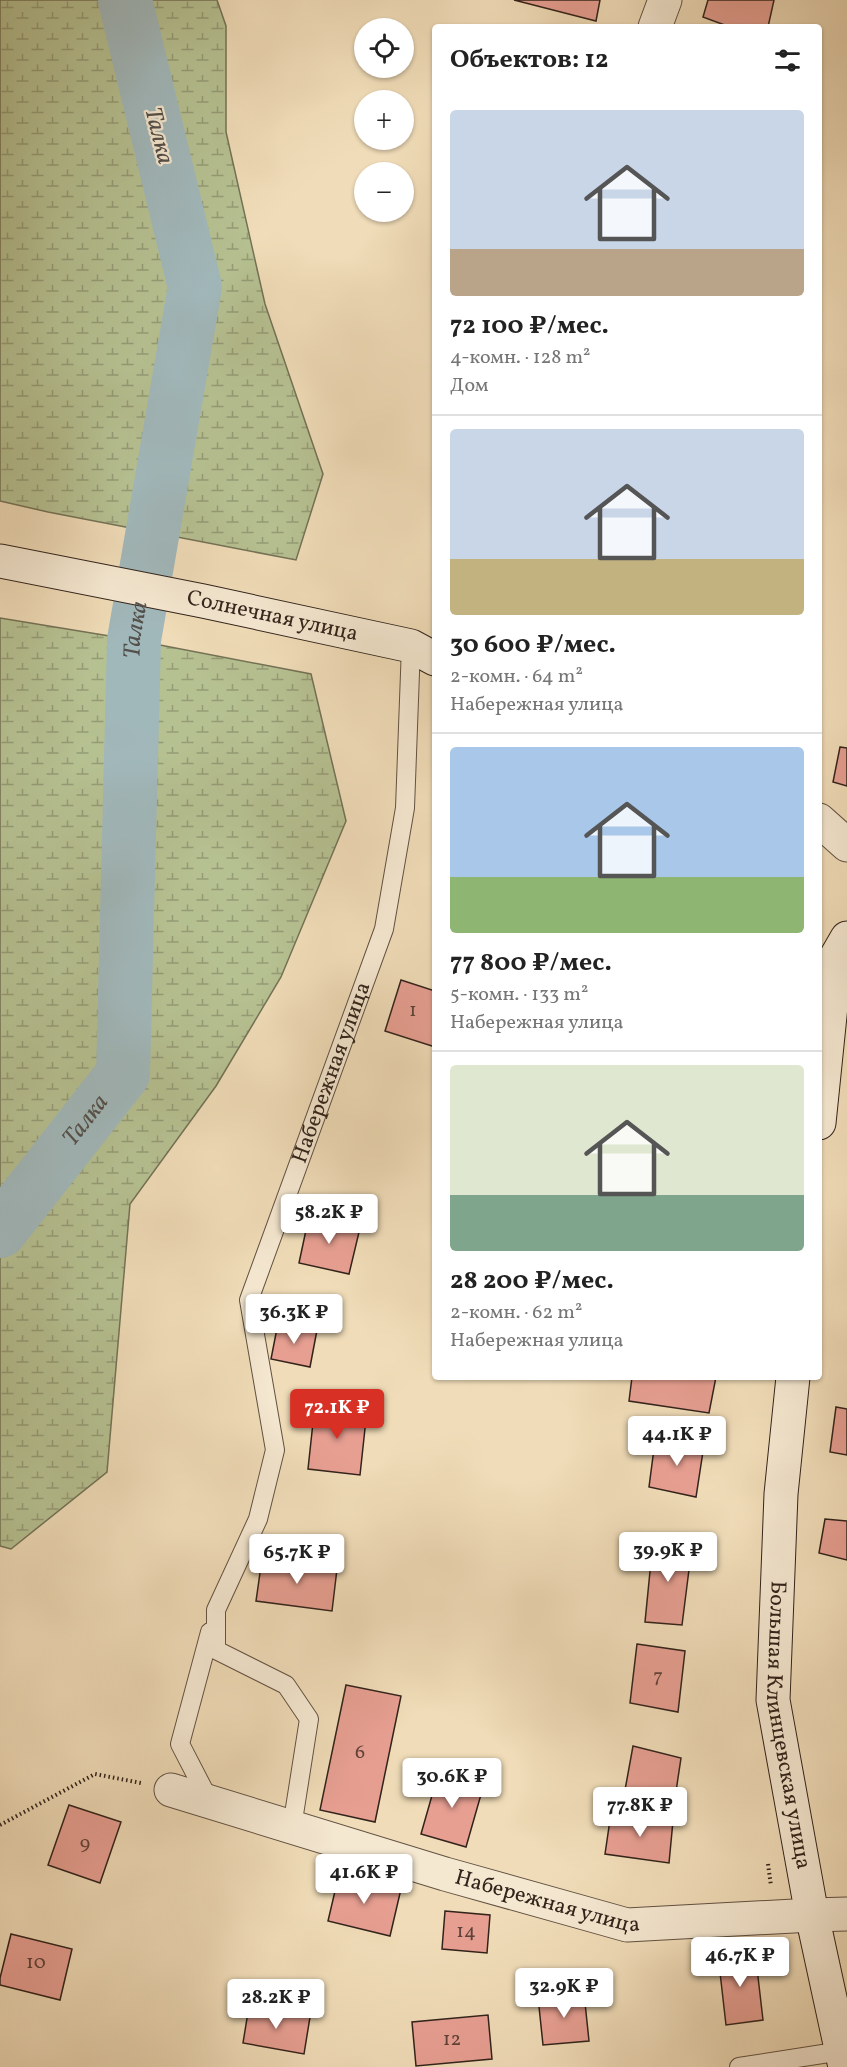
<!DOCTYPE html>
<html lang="ru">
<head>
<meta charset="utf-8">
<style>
	:root { --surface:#fff; --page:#f6f6f6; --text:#222; --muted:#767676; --line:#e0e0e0; --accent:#d93025 }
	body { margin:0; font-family:Vollkorn,serif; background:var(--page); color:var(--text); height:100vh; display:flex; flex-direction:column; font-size:22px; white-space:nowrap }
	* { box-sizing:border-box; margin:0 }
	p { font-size:20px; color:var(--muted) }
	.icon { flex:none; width:33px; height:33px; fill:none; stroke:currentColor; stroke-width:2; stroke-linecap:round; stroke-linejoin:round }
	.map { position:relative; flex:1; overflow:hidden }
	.drawer { position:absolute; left:432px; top:24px; width:390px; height:1356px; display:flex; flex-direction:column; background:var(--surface); border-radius:6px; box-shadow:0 2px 4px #0004 }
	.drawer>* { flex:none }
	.controls { position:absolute; left:354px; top:18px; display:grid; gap:12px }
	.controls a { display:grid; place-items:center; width:60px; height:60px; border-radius:50%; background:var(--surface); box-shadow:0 2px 4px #0004; font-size:30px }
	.price { position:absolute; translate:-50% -51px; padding:0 14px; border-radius:6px; background:#fff; color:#222; font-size:20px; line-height:39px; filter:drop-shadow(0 2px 3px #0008) }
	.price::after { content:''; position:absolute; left:50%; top:36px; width:18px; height:14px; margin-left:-9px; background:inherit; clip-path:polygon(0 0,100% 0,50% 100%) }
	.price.active { background:var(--accent); color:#fff }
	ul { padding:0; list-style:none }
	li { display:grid; align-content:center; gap:12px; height:318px; padding:0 18px }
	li+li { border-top:2px solid var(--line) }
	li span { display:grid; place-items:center; height:186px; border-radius:6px; color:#555 }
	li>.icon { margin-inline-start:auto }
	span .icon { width:108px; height:108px; fill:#fffc; stroke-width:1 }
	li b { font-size:26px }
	h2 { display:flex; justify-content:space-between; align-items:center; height:72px; padding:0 18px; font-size:26px }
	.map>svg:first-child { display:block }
</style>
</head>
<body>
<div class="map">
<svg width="847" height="2067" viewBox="0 0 847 2067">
	<defs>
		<pattern id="wetland-marsh" width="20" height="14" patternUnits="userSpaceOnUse" patternTransform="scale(1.5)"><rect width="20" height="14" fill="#b6c192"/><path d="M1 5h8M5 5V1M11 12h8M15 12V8" fill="none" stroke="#959c76"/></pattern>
	</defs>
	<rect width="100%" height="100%" fill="#f0dcb8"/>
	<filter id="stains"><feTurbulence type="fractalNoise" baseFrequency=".00333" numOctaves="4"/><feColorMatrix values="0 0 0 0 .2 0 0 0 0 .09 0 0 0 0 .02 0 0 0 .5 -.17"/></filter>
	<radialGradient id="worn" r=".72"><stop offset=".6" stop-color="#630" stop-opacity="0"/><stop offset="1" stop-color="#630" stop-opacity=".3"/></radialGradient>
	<g fill="url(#wetland-marsh)" stroke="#747256" stroke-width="1.5">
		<path d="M 0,0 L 217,0 L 226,26 L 226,132 L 265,304 L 323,474 L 296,560 L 48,512 L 0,501 Z"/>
		<path d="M 0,618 L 134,640 L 311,674 L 346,821 L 281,977 L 216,1086 L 130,1204 L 107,1472 L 11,1549 L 0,1546 Z"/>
	</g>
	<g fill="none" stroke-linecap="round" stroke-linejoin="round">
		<path stroke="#a1b8bb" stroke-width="54" id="s1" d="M 0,1231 L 123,1074 L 134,640 L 195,287 L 125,0"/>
	</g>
	<g fill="#e79f92" stroke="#32231b" stroke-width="1.5">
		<path d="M 514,0 L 600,0 L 596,21 Z"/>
		<path d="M 708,0 L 774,0 L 768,27 L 730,27 L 703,17 Z"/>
		<path d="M 840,747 L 847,748 L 847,786 L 833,782 Z"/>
		<path d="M 401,980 L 435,991 L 435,1047 L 385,1031 Z"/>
		<path d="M 309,1216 L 360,1228 L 349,1274 L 299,1263 Z"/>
		<path d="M 278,1323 L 317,1330 L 310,1367 L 271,1359 Z"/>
		<path d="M 632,1377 L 716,1377 L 709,1413 L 629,1401 Z"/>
		<path d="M 315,1404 L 367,1410 L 360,1475 L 308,1469 Z"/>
		<path d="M 836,1407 L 847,1409 L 847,1455 L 830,1452 Z"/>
		<path d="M 655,1441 L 704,1445 L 696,1497 L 649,1487 Z"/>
		<path d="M 825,1519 L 847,1521 L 847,1560 L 819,1553 Z"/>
		<path d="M 653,1541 L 692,1546 L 682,1625 L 645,1622 Z"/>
		<path d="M 262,1559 L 337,1569 L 332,1611 L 256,1601 Z"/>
		<path d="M 637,1644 L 685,1651 L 678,1712 L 630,1703 Z"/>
		<path d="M 346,1685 L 401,1696 L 375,1822 L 320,1810 Z"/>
		<path d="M 633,1746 L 681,1758 L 675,1798 L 625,1790 Z"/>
		<path d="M 439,1771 L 484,1784 L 466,1847 L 421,1834 Z"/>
		<path d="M 69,1805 L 121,1822 L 100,1883 L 48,1865 Z"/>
		<path d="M 611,1813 L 673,1821 L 669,1863 L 605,1854 Z"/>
		<path d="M 339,1874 L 401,1889 L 390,1936 L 328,1921 Z"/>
		<path d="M 445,1911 L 490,1915 L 487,1953 L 442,1949 Z"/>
		<path d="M 11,1934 L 72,1949 L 60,2000 L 0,1985 L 0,1978 Z"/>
		<path d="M 755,1951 L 763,2020 L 726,2025 L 718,1955 Z"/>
		<path d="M 584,1993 L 589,2041 L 543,2045 L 538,1997 Z"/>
		<path d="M 249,2006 L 310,2017 L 304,2054 L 243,2043 Z"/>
		<path d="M 488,2015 L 492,2059 L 416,2066 L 412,2022 Z"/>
	</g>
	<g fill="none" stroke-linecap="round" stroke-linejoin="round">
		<defs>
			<g id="lane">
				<path d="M 210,1802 L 180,1744 L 210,1632"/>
				<path id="s2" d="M 292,1827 L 309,1719 L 286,1685 L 216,1650 L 216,1610 L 258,1519 L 275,1450 L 249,1300 L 384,929 L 405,808 L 411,646"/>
				<path d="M 739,2067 L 842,2051"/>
			</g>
			<g id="street">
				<path d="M 655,27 L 665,0"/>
				<path d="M 819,820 L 847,845"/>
				<path id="s3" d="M 171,1790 L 445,1874 L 627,1925 L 812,1915 L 847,1914"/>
			</g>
			<g id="secondary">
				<path id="s4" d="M 0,561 L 203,601 L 411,646 L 435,659"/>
				<path d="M 819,1123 L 836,957 L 847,938"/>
				<path id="s5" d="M 793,1377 L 781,1494 L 773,1700 L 812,1915 L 845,2067"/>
			</g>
		</defs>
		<use href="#lane" stroke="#625142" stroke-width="20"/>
		<use href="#street" stroke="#625142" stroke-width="35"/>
		<use href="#secondary" stroke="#32231b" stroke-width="35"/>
		<g stroke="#32231b" stroke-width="4" stroke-dasharray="1.5 3" stroke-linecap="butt">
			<path d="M 0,1825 L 95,1774 L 141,1783"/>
			<path d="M 768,1864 L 771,1886"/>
		</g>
		<use href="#lane" stroke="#f5e8d1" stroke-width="18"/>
		<use href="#street" stroke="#f5e8d1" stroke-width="33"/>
		<use href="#secondary" stroke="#f5e8d1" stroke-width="33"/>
	</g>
	<g text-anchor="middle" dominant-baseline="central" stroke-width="4.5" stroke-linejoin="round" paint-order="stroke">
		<g font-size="20" fill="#5f4239">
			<text x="413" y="1011">1</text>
			<text x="658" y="1677">7</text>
			<text x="360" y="1753">6</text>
			<text x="85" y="1844">9</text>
			<text x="466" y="1932">14</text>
			<text x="36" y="1963">10</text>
			<text x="452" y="2040">12</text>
		</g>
		<g font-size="22" fill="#32231b" stroke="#f5e8d1">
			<text stroke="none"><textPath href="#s4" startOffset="278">Солнечная улица</textPath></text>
			<text stroke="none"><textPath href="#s2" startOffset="834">Набережная улица</textPath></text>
			<text stroke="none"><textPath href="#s5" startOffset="350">Большая Клинцевская улица</textPath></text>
			<text stroke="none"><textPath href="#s3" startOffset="393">Набережная улица</textPath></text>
		</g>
		<g font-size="24" font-style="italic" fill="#53504b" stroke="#f5e8d1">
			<text transform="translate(158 136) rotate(76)">Талка</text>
			<text stroke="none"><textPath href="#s1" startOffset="644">Талка</textPath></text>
			<text stroke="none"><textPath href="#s1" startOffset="140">Талка</textPath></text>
		</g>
	</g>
	<rect width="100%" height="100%" filter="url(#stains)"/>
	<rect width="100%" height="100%" fill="url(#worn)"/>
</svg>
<div class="controls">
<a><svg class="icon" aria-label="locate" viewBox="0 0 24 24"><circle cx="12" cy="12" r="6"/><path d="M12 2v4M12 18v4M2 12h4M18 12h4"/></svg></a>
<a>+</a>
<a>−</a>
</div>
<b class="price" style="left:329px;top:1245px">58.2K ₽</b>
<b class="price" style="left:294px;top:1345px">36.3K ₽</b>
<b class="price active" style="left:337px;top:1440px">72.1K ₽</b>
<b class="price" style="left:677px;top:1467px">44.1K ₽</b>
<b class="price" style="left:668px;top:1583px">39.9K ₽</b>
<b class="price" style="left:297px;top:1585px">65.7K ₽</b>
<b class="price" style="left:452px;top:1809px">30.6K ₽</b>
<b class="price" style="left:640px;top:1838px">77.8K ₽</b>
<b class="price" style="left:364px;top:1905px">41.6K ₽</b>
<b class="price" style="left:740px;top:1988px">46.7K ₽</b>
<b class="price" style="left:564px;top:2019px">32.9K ₽</b>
<b class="price" style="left:276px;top:2030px">28.2K ₽</b>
<section class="drawer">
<h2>Объектов: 12<svg class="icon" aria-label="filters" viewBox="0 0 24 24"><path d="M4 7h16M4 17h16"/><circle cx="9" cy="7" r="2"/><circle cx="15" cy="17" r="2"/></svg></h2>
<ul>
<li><span style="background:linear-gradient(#c9d6e8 75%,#b9a48a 0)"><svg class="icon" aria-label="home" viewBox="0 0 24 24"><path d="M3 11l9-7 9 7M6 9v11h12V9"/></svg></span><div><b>72 100 ₽/мес.</b><p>4-комн. · 128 m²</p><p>Дом</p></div></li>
<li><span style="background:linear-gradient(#c9d6e8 70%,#c2b280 0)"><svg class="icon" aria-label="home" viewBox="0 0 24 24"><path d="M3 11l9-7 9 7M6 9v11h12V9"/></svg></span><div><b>30 600 ₽/мес.</b><p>2-комн. · 64 m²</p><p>Набережная улица</p></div></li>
<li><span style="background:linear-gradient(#a9c7e8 70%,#8fb573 0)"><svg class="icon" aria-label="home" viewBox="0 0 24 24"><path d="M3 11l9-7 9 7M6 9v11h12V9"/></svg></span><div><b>77 800 ₽/мес.</b><p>5-комн. · 133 m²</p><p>Набережная улица</p></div></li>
<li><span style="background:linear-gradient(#dfe7d0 70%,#7fa58c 0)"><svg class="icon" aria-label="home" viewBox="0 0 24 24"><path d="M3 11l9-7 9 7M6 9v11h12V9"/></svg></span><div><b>28 200 ₽/мес.</b><p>2-комн. · 62 m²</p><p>Набережная улица</p></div></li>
</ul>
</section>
</div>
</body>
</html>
